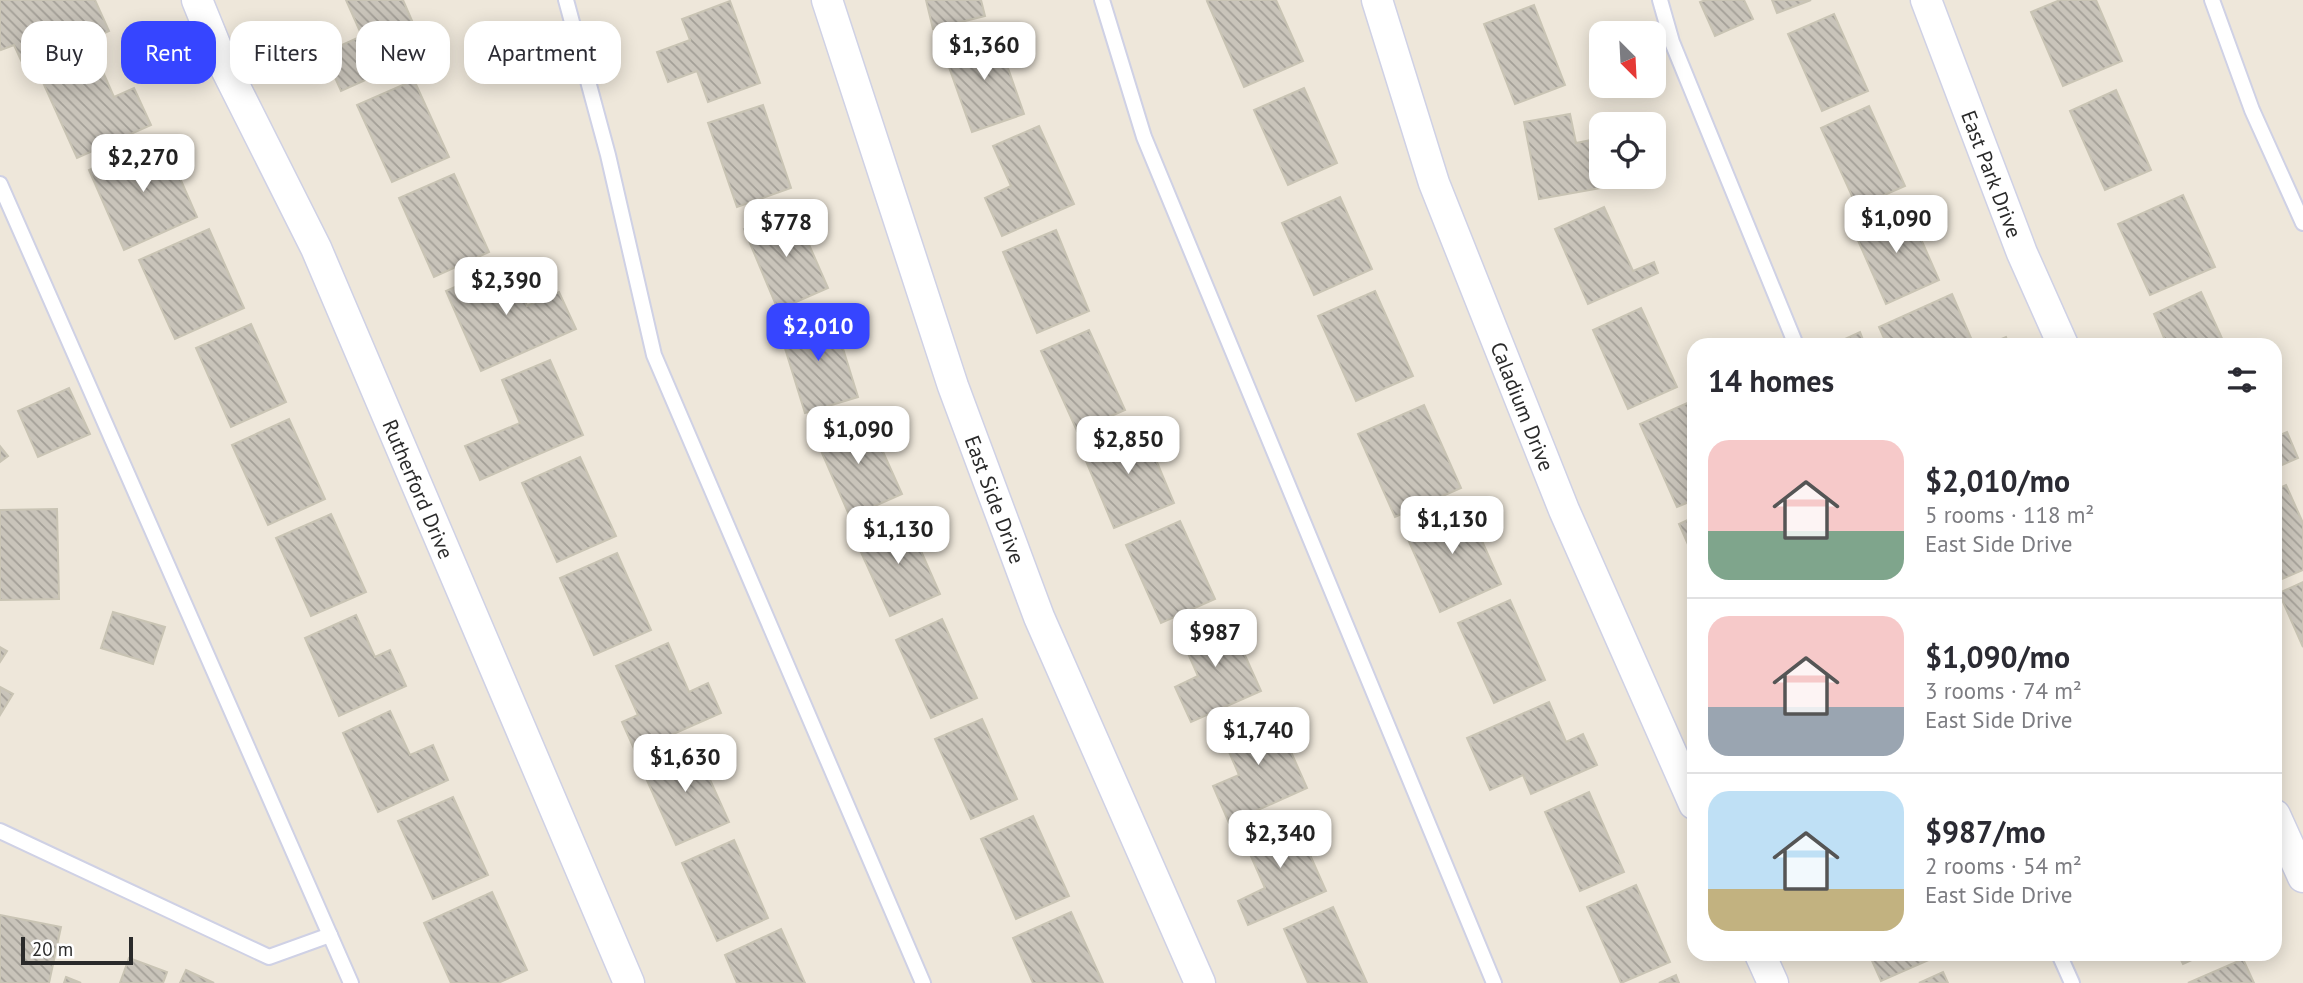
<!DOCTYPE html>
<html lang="en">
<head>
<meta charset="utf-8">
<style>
	:root { --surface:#fff; --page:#f7f7f7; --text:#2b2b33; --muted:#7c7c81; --line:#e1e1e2; --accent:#3645ff }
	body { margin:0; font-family:"PT Sans",sans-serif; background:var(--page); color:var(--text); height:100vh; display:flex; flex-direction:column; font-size:26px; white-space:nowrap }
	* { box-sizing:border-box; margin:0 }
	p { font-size:23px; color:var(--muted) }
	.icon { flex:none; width:38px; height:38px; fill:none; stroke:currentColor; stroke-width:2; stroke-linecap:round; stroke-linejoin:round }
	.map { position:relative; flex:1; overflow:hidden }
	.details { position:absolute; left:1687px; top:338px; width:595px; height:623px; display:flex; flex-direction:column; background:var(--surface); border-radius:21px; box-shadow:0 4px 18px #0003 }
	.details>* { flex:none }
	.banner { position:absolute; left:21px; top:21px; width:665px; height:63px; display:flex; gap:14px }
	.needle { width:46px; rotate:156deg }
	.buttons { position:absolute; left:1589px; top:21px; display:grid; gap:14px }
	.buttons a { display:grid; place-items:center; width:77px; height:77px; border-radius:14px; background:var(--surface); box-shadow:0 4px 18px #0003; font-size:35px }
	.scale { position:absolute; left:21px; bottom:18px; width:112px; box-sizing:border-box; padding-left:7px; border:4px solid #2a2a2a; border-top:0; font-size:19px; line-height:24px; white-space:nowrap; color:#2a2a2a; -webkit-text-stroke:5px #fff; paint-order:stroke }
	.price { position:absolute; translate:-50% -60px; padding:0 16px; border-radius:14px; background:#fff; color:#222; font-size:23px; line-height:46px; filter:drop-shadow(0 2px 4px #0008) }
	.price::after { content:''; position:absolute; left:50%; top:42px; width:21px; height:16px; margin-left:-10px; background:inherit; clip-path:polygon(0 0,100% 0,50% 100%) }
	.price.selected { background:var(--accent); color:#fff }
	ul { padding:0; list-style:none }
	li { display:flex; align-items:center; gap:21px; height:175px; padding:0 21px }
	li+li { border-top:2px solid var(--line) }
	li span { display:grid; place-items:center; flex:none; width:196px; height:140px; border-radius:21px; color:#555 }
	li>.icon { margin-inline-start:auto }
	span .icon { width:84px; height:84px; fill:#fffc; stroke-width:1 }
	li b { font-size:30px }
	h2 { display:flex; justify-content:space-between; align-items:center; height:84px; padding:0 21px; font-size:30px }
	.pill { padding:0 24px; border-radius:21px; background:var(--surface); box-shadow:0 4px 18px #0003; font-size:24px; line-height:63px }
	.pill.selected { background:var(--accent); color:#fff }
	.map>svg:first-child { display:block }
</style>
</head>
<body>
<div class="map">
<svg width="2303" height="983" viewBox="0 0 2303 983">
	<defs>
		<pattern id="building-back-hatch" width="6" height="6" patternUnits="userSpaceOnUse" patternTransform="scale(1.75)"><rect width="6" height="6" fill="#c9c4ba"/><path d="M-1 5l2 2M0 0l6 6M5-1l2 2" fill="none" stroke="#a39f97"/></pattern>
	</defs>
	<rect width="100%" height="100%" fill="#eee7da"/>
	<g fill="url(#building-back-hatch)" stroke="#c9c4b4" stroke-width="2">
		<path d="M 0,0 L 95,0 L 109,31 L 25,69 L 14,45 L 1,50 L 0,47 Z"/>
		<path d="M 346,0 L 403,0 L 426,53 L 341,91 L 324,53 L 362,36 Z"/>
		<path d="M 926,0 L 981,0 L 985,16 L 933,29 Z"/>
		<path d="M 1210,0 L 1276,0 L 1303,61 L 1244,87 L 1207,1 Z"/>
		<path d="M 1706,0 L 1744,0 L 1753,19 L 1715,36 L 1700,2 Z"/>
		<path d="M 1772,0 L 1811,0 L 1777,13 Z"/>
		<path d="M 2060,0 L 2096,0 L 2122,61 L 2063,86 L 2031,12 Z"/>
		<path d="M 730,1 L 760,83 L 708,102 L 697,71 L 668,82 L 657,52 L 690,40 L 682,19 Z"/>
		<path d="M 1534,5 L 1565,85 L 1515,104 L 1484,24 Z"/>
		<path d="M 1834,14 L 1868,91 L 1822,111 L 1788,34 Z"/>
		<path d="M 995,31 L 1024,114 L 972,132 L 943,50 Z"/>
		<path d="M 95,54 L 114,97 L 134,88 L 151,125 L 77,158 L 41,78 Z"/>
		<path d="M 414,80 L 449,157 L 392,182 L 357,105 Z"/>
		<path d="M 1304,88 L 1337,163 L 1288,185 L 1254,110 Z"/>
		<path d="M 2116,90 L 2151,170 L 2105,190 L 2070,111 Z"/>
		<path d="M 763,105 L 791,188 L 737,207 L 708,123 Z"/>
		<path d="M 1869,106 L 1905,186 L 1857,207 L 1821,128 Z"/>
		<path d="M 1570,114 L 1576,143 L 1601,138 L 1601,177 L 1610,177 L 1612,186 L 1539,199 L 1524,122 Z"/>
		<path d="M 1039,126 L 1074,204 L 1002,236 L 985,198 L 1011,186 L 993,146 Z"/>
		<path d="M 162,137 L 197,217 L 124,250 L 89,170 Z"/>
		<path d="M 454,174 L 489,252 L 434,277 L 399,198 Z"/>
		<path d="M 2183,195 L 2215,267 L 2150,295 L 2118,224 Z"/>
		<path d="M 1340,197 L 1372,269 L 1314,295 L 1282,223 Z"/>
		<path d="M 1906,205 L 1939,280 L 1886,304 L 1853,229 Z"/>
		<path d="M 1604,207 L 1633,271 L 1654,262 L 1658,273 L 1588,304 L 1555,229 Z"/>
		<path d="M 793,208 L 828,288 L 778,310 L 744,229 Z"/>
		<path d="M 209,229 L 244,308 L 175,339 L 139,260 Z"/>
		<path d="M 1056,230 L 1089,311 L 1037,333 L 1003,252 Z"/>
		<path d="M 508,263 L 527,306 L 559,292 L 576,329 L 481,371 L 446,291 Z"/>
		<path d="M 1375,291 L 1413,376 L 1356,401 L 1318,316 Z"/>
		<path d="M 2201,292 L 2225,345 L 2167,345 L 2154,314 Z"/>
		<path d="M 1952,294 L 1974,345 L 1887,345 L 1879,327 Z"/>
		<path d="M 1641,308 L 1677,387 L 1628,409 L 1593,330 Z"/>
		<path d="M 832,313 L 858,397 L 805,413 L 779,329 Z"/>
		<path d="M 251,324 L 286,402 L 231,427 L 196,348 Z"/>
		<path d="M 1089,330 L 1125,410 L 1077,431 L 1041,351 Z"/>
		<path d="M 1860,332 L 1865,345 L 1832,345 Z"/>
		<path d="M 2006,337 L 2009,345 L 1987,345 Z"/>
		<path d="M 550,360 L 583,435 L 480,480 L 465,446 L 520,423 L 502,380 Z"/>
		<path d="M 69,388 L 90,434 L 38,457 L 18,411 Z"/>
		<path d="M 1694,400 L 1694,500 L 1677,507 L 1640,424 Z"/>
		<path d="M 1424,405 L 1461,488 L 1395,517 L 1358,434 Z"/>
		<path d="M 866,414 L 902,494 L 850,517 L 815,437 Z"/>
		<path d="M 289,419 L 325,499 L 268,525 L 232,445 Z"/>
		<path d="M 1141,424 L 1174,503 L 1114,528 L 1081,449 Z"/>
		<path d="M 2287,432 L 2298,458 L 2275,468 L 2275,437 Z"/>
		<path d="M 0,446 L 8,456 L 0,462 Z"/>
		<path d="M 580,457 L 616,536 L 557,562 L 522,483 Z"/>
		<path d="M 2286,485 L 2303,523 L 2303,570 L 2275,582 L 2275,490 Z"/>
		<path d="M 1464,500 L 1501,584 L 1440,612 L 1403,528 Z"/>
		<path d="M 57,509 L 59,599 L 0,600 L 0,510 Z"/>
		<path d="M 331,514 L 366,592 L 311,616 L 276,538 Z"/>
		<path d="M 906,517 L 940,594 L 890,616 L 855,539 Z"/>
		<path d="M 1694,517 L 1694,558 L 1679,524 Z"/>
		<path d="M 1180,521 L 1215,599 L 1161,623 L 1126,545 Z"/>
		<path d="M 617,553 L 651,630 L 594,655 L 560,578 Z"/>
		<path d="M 2303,582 L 2303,647 L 2279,593 Z"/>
		<path d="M 1510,600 L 1545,680 L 1494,703 L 1458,623 Z"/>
		<path d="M 113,612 L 165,627 L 153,664 L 101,648 Z"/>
		<path d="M 1226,613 L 1261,691 L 1191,722 L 1175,687 L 1198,676 L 1179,633 Z"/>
		<path d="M 356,615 L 375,657 L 390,650 L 406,686 L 339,716 L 305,638 Z"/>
		<path d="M 942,619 L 977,698 L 931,718 L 896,640 Z"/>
		<path d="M 668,643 L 689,692 L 708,683 L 721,713 L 635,751 L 622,722 L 638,715 L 616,666 Z"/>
		<path d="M 0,647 L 7,651 L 0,662 Z"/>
		<path d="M 0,687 L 13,694 L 0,715 Z"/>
		<path d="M 1549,702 L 1566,742 L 1583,734 L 1597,765 L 1531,794 L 1523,775 L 1490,790 L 1467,738 Z"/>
		<path d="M 1272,709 L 1307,788 L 1229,823 L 1213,786 L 1239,775 L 1220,731 Z"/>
		<path d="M 390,711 L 410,755 L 433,745 L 448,780 L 378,812 L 343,733 Z"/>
		<path d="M 982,719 L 1017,799 L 971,819 L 935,739 Z"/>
		<path d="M 694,744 L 729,822 L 676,845 L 641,767 Z"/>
		<path d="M 1589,792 L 1624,872 L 1580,891 L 1545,812 Z"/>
		<path d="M 453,797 L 488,875 L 433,899 L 398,821 Z"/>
		<path d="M 1292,814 L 1326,891 L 1248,925 L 1238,901 L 1265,888 L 1242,836 Z"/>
		<path d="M 1033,816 L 1069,896 L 1016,919 L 981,839 Z"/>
		<path d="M 734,840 L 768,918 L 717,941 L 682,863 Z"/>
		<path d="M 1636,885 L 1670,962 L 1621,983 L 1587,907 Z"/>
		<path d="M 492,892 L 527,970 L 498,983 L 451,983 L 424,923 Z"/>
		<path d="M 1333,907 L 1367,983 L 1308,983 L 1284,929 Z"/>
		<path d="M 1071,912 L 1103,983 L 1033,983 L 1013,938 Z"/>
		<path d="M 0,915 L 61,927 L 49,983 L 0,983 Z"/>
		<path d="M 781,929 L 805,983 L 737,983 L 725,955 Z"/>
		<path d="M 1869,954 L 1929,954 L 1931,959 L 1881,981 Z"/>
		<path d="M 2178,954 L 2205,954 L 2183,964 Z"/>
		<path d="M 129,958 L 167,972 L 163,983 L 120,983 Z"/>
		<path d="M 2243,959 L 2254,983 L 2188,983 Z"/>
		<path d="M 186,970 L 214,983 L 180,983 Z"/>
		<path d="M 1943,972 L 1948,983 L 1919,983 Z"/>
		<path d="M 1676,975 L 1679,983 L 1659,983 Z"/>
		<path d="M 66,977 L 81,983 L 64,983 Z"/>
	</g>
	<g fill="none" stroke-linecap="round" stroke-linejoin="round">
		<defs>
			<g id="lane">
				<path d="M 566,0 L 608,155 L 654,355 L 923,983"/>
				<path d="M 1102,0 L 1144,137 L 1494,983"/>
				<path d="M 1660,0 L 1672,42 L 1796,345"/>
				<path d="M 2212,0 L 2252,110 L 2303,223"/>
				<path d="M 0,184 L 351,983"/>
				<path d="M 0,831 L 269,957 L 330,935"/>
				<path d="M 2059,954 L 2072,983"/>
			</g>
			<g id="street">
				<path id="s1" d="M 197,0 L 221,59 L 316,248 L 629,983"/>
				<path id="s2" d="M 827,0 L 953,386 L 1039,617 L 1200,983"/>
				<path id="s3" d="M 1377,0 L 1434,183 L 1564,510 L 1694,804"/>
				<path id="s4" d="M 1926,0 L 2022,253 L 2063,345"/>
				<path d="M 2275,815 L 2303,877"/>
				<path d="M 1760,954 L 1773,983"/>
			</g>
		</defs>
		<use href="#lane" stroke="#cfd1e5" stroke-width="18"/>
		<use href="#street" stroke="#cfd1e5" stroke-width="33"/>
		<use href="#lane" stroke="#fff" stroke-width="14"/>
		<use href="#street" stroke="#fff" stroke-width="30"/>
	</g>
	<g text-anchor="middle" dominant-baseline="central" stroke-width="5" stroke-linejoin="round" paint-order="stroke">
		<g font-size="21" fill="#2a2a2a" stroke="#fff">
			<text stroke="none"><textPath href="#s4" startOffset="186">East Park Drive</textPath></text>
			<text stroke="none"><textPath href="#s3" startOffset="432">Caladium Drive</textPath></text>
			<text stroke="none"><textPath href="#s1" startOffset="537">Rutherford Drive</textPath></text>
			<text stroke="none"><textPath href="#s2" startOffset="527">East Side Drive</textPath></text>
		</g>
	</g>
</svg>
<div class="buttons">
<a><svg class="needle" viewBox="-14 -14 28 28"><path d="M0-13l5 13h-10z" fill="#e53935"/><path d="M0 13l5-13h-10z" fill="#7c7c81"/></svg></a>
<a><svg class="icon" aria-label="locate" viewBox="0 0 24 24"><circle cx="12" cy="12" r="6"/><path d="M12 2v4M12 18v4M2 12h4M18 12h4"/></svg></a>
</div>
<div class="scale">20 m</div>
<b class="price" style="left:984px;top:82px">$1,360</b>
<b class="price" style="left:143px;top:194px">$2,270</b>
<b class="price" style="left:1896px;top:255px">$1,090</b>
<b class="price" style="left:786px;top:259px">$778</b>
<b class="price" style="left:506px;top:317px">$2,390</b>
<b class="price selected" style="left:818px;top:363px">$2,010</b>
<b class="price" style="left:858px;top:466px">$1,090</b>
<b class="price" style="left:1128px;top:476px">$2,850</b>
<b class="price" style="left:1452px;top:556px">$1,130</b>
<b class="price" style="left:898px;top:566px">$1,130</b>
<b class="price" style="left:1215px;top:669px">$987</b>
<b class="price" style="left:1258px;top:767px">$1,740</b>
<b class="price" style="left:685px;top:794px">$1,630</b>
<b class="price" style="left:1280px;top:870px">$2,340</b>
<div class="banner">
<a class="pill">Buy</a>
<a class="pill selected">Rent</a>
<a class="pill">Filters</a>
<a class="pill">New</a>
<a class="pill">Apartment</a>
</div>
<section class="details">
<h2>14 homes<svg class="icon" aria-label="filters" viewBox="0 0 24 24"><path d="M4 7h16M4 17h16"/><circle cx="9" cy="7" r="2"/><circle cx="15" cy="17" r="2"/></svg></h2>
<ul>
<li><span style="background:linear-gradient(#f6c9c9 65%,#7fa58c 0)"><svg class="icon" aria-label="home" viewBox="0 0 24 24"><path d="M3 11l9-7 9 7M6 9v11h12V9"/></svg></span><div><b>$2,010/mo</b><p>5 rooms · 118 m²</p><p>East Side Drive</p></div></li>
<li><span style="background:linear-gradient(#f6c9c9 65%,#9aa5b1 0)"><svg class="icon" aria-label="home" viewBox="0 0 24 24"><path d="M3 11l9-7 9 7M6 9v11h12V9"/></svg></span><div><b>$1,090/mo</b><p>3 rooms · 74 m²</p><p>East Side Drive</p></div></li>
<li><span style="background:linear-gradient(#bfe0f5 70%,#c2b280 0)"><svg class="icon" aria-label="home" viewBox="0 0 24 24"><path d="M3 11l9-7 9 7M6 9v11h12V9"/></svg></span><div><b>$987/mo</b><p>2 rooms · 54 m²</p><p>East Side Drive</p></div></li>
</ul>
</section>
</div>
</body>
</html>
